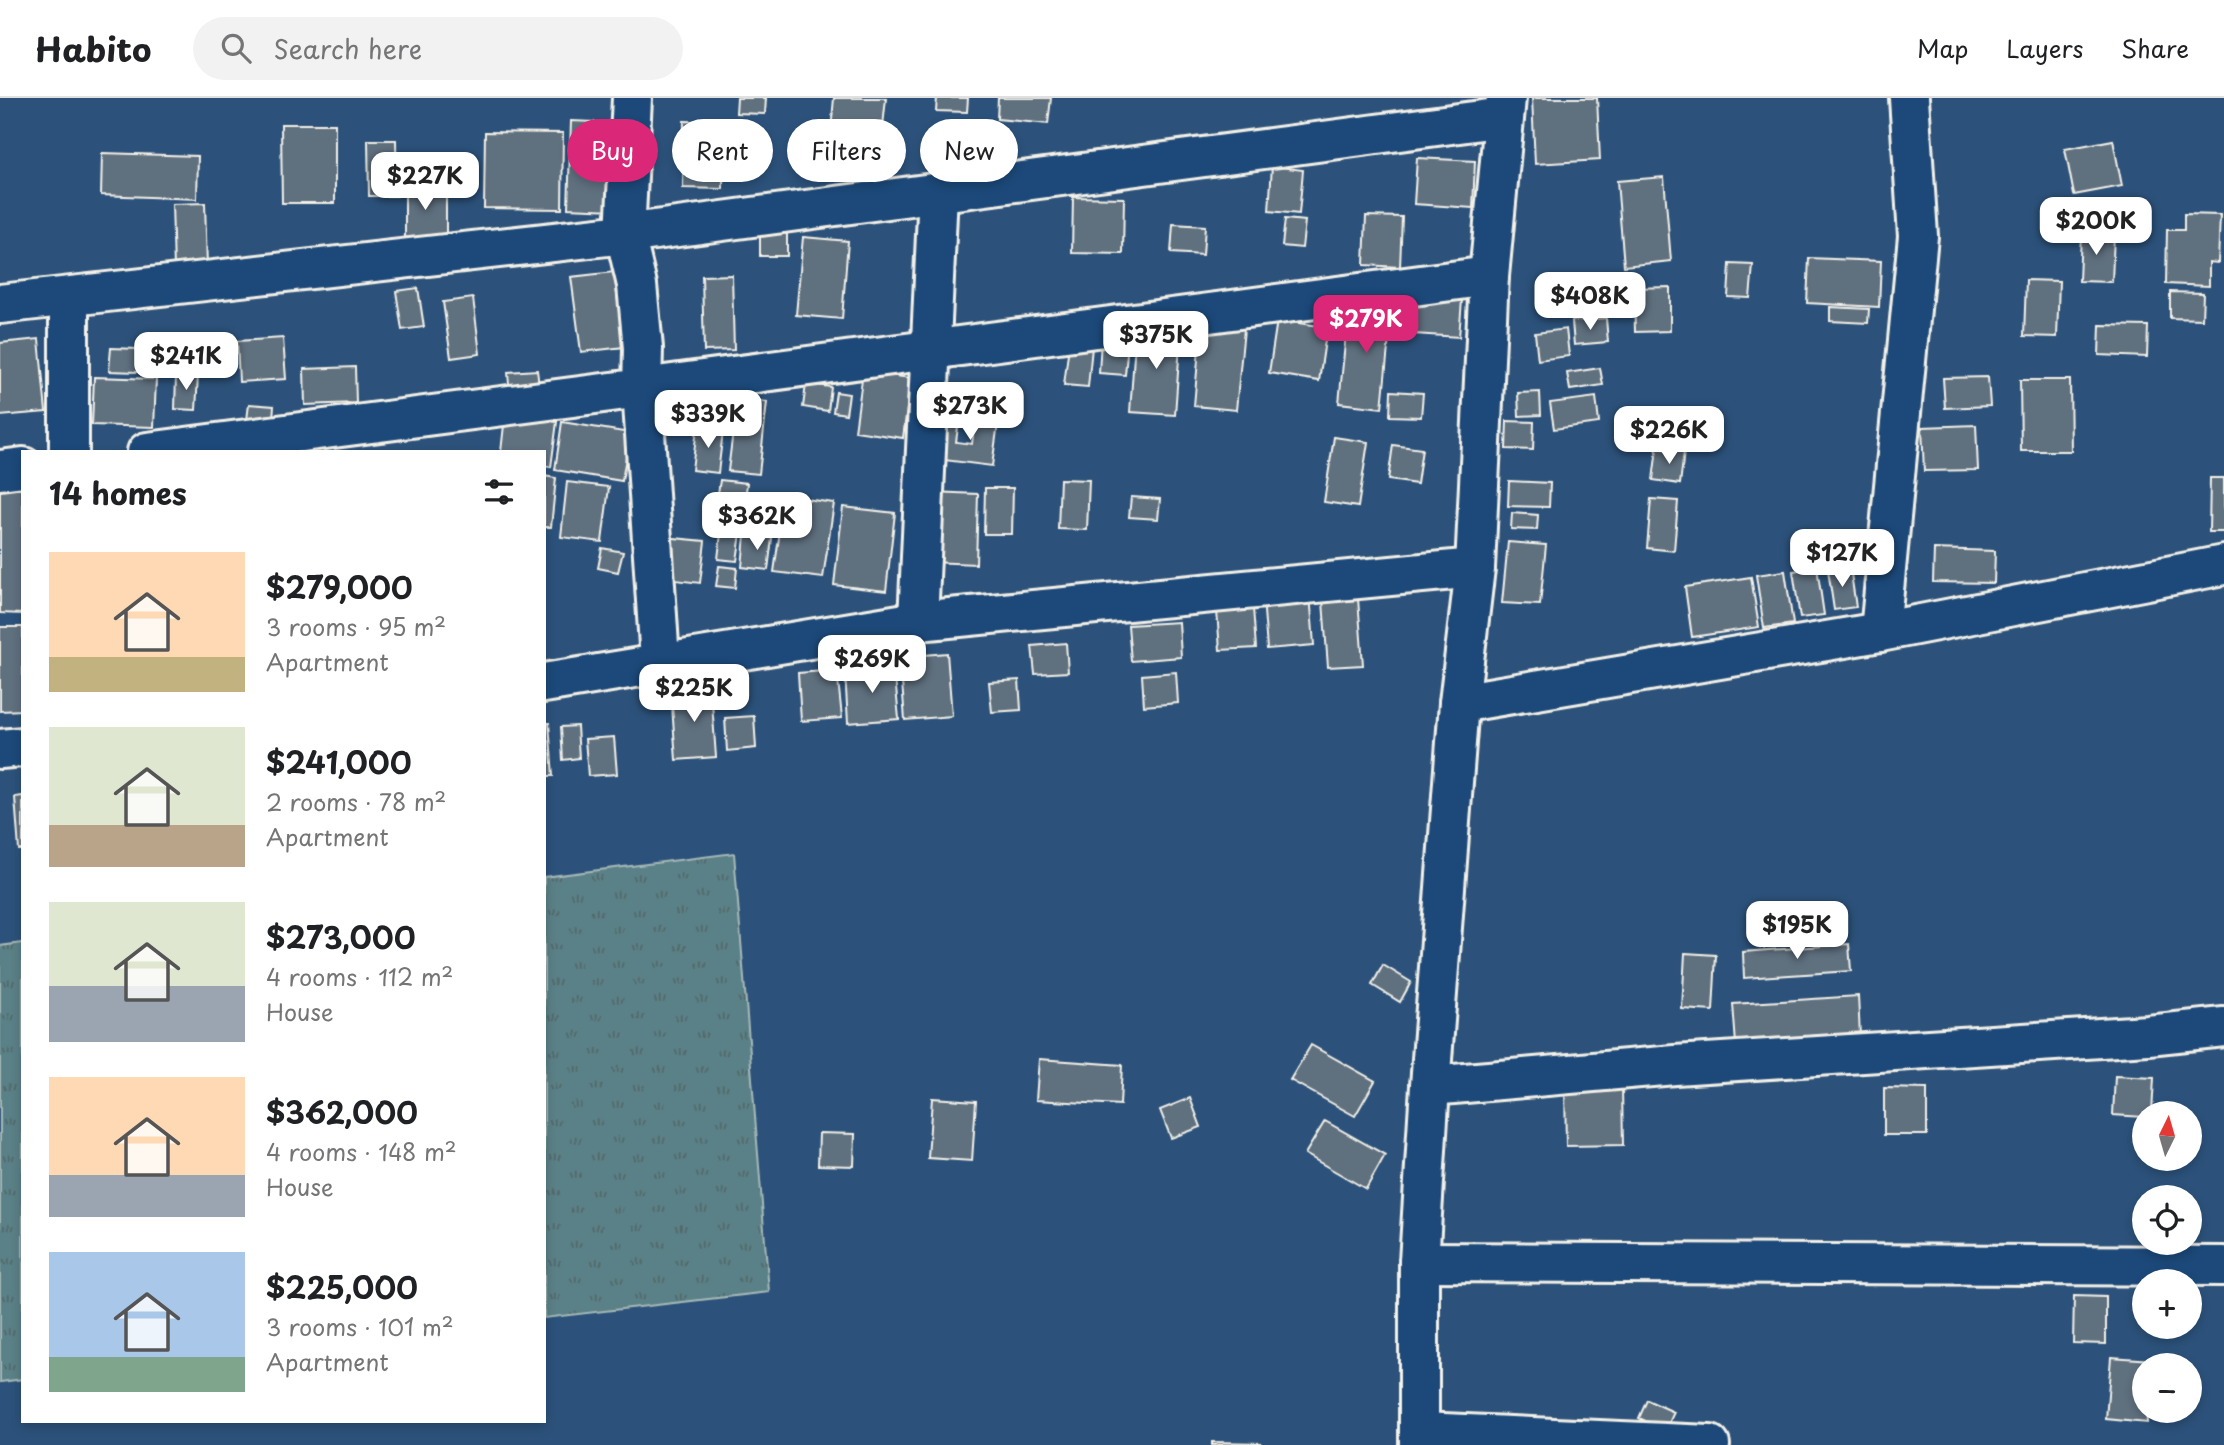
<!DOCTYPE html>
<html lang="en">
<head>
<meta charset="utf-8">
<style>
	:root { --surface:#fff; --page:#f2f2f2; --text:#202124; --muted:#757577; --line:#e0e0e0; --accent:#db2777 }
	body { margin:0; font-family:"Playpen Sans",sans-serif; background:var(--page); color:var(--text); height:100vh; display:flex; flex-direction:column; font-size:26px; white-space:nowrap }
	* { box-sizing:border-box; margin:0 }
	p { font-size:23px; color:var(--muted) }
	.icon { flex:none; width:38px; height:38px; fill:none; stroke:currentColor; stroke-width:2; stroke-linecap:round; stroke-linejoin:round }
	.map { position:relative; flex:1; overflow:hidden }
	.side { position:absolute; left:21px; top:352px; width:525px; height:973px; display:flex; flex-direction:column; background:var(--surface); border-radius:0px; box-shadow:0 4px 10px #0003 }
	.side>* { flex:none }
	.top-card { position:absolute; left:567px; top:21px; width:665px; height:63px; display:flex; gap:14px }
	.needle { width:46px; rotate:5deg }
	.tools { position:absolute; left:2132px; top:1003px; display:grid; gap:14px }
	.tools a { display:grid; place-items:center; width:70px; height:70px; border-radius:50%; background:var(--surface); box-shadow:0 4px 10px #0003; font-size:35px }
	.price { position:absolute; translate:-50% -60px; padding:0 16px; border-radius:14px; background:#fff; color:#222; font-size:23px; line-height:46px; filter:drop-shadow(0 2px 4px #0008) }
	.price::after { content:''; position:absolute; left:50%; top:42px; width:21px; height:16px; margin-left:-10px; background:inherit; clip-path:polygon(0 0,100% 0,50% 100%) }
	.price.active { background:var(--accent); color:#fff }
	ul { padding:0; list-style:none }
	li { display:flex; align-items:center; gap:21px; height:175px; padding:0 28px }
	li span { display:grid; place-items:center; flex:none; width:196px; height:140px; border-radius:0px; color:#555 }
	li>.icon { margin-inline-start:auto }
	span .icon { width:84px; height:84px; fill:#fffc; stroke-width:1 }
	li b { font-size:30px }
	h2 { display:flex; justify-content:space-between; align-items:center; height:84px; padding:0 28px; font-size:30px }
	.tag { padding:0 24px; border-radius:32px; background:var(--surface); box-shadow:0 4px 10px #0003; font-size:24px; line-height:63px }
	.tag.active { background:var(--accent); color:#fff }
	header { display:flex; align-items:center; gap:42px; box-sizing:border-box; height:98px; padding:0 35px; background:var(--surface); border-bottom:2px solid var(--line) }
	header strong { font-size:33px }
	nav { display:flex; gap:38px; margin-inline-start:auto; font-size:24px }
	.search { width:490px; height:63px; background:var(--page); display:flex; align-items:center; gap:18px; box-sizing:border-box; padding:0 24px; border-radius:38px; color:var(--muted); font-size:26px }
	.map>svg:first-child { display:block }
</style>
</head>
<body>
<header>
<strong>Habito</strong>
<div class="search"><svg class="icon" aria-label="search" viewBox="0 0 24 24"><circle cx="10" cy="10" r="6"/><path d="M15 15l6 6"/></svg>Search here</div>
<nav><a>Map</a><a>Layers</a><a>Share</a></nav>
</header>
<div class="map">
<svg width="2224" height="1347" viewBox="0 0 2224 1347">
	<defs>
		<pattern id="park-tufts" width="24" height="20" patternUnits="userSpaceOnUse" patternTransform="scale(1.75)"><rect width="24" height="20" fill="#5a8187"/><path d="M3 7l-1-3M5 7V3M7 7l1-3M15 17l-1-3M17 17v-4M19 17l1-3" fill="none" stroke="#52676a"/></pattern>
	</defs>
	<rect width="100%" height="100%" fill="#2c527b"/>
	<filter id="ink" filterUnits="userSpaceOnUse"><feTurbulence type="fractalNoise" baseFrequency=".0143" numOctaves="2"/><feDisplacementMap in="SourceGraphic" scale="14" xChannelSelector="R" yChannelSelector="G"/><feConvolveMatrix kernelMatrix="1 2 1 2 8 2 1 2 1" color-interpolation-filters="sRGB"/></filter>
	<g filter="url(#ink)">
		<g fill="url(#park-tufts)" stroke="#a7b9b8" stroke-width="2">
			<path d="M 734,755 L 769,1194 L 544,1220 L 544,779 Z"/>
			<path d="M 23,845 L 23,1281 L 0,1284 L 0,848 Z"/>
		</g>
		<g fill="#5f707f" stroke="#f4f1e8" stroke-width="2">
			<path d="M 737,0 L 766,0 L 765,16 L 736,15 Z"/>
			<path d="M 834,0 L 886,0 L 882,38 L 831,33 Z"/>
			<path d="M 937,0 L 968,0 L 967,14 L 936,13 Z"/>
			<path d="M 998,0 L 1051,0 L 1048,26 L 997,21 Z"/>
			<path d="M 1532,0 L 1597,0 L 1600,62 L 1535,66 Z"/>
			<path d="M 571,23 L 617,25 L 614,112 L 568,110 Z"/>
			<path d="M 684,23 L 724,24 L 723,91 L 683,90 Z"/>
			<path d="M 281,26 L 335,26 L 335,105 L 282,105 Z"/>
			<path d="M 485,34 L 563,35 L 562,111 L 484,110 Z"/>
			<path d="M 368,42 L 396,42 L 397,98 L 369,98 Z"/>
			<path d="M 2113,42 L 2122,88 L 2074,97 L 2065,51 Z"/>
			<path d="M 102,55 L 198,58 L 197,101 L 101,97 Z"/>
			<path d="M 1417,60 L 1475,63 L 1473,110 L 1414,106 Z"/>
			<path d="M 1272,68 L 1303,72 L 1299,116 L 1269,113 Z"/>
			<path d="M 1664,79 L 1671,163 L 1624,168 L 1617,83 Z"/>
			<rect x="405" y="87" width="41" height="53"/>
			<path d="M 1073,99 L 1124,100 L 1123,156 L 1072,155 Z"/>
			<path d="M 205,105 L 207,168 L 174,170 L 172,106 Z"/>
			<path d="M 2184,116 L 2220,117 L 2218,165 L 2209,164 L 2209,188 L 2166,186 L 2167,132 L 2184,132 Z"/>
			<path d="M 1366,118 L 1402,119 L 1400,169 L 1364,167 Z"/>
			<path d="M 1285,121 L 1305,123 L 1302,150 L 1282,148 Z"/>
			<path d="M 1173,126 L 1205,128 L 1203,157 L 1171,155 Z"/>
			<path d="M 760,132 L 787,133 L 787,158 L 760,158 Z"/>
			<path d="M 2081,135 L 2114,136 L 2112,184 L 2079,183 Z"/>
			<path d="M 803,139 L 848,143 L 842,221 L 796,217 Z"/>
			<path d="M 1809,160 L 1881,163 L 1879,209 L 1807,205 Z"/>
			<path d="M 1730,166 L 1753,167 L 1750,200 L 1728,199 Z"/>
			<path d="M 614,174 L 624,249 L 581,254 L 571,179 Z"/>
			<path d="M 732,177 L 734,252 L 704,253 L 702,178 Z"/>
			<path d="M 2026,182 L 2059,183 L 2057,239 L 2024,238 Z"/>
			<path d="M 1670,189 L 1670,233 L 1635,234 L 1634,190 Z"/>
			<path d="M 418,190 L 424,229 L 402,232 L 396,193 Z"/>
			<path d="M 2170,194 L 2203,195 L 2202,221 L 2170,220 Z"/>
			<path d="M 1401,198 L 1462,202 L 1459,239 L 1399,235 Z"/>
			<path d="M 473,200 L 480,256 L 451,260 L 443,204 Z"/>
			<path d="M 1349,205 L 1392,209 L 1382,310 L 1339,305 Z"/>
			<path d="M 1830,209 L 1869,211 L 1868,225 L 1830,223 Z"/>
			<path d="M 1606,220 L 1608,244 L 1574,247 L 1572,223 Z"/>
			<path d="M 1277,222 L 1327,229 L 1319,283 L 1269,275 Z"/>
			<path d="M 1201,227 L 1244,231 L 1236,312 L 1194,308 Z"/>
			<path d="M 2100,227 L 2148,228 L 2147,259 L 2099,257 Z"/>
			<path d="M 1136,229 L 1181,232 L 1175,317 L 1130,314 Z"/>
			<path d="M 1566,231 L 1569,258 L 1538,262 L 1535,235 Z"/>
			<path d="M 283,240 L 286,281 L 239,284 L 237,243 Z"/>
			<path d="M 39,241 L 46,314 L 0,318 L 0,245 Z"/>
			<path d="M 1101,242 L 1128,244 L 1125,277 L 1099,275 Z"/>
			<path d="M 1069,247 L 1092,249 L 1088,289 L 1064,287 Z"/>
			<path d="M 111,250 L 138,251 L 138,274 L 109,273 Z"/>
			<path d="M 355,269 L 356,305 L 305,307 L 304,271 Z"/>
			<path d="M 1600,270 L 1603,287 L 1570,292 L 1567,275 Z"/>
			<path d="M 537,272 L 540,296 L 510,299 L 508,274 Z"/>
			<path d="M 863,274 L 911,280 L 903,340 L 855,333 Z"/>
			<path d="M 176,277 L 198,277 L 196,312 L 175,311 Z"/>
			<path d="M 94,279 L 156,281 L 154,329 L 92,327 Z"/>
			<path d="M 1988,279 L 1990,308 L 1945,310 L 1943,280 Z"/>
			<path d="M 2020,282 L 2070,282 L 2071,353 L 2021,353 Z"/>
			<path d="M 806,286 L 831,289 L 828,313 L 803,309 Z"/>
			<path d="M 1391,293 L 1423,295 L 1421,319 L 1390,318 Z"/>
			<path d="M 836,294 L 849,296 L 846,316 L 833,314 Z"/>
			<path d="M 1540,294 L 1541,317 L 1519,318 L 1518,295 Z"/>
			<path d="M 1596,299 L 1599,325 L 1554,331 L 1550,305 Z"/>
			<path d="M 737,301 L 767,304 L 759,376 L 728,373 Z"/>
			<path d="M 249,306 L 274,308 L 272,333 L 246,330 Z"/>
			<path d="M 976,315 L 999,318 L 992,368 L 936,361 L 940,327 L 958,329 L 956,344 L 972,346 Z"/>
			<path d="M 505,318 L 557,324 L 551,369 L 544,368 L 544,354 L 501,354 Z"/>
			<path d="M 1507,323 L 1534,324 L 1533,352 L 1506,351 Z"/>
			<path d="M 562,324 L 630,335 L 622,383 L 555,372 Z"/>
			<path d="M 1976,327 L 1978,372 L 1924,373 L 1922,329 Z"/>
			<path d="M 697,330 L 723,333 L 718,375 L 692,372 Z"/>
			<path d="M 1334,339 L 1368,344 L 1358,409 L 1324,404 Z"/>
			<path d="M 1393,347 L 1422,351 L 1417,386 L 1388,382 Z"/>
			<path d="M 1657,350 L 1684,354 L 1680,386 L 1653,382 Z"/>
			<path d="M 544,378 L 556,380 L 551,429 L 544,429 Z"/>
			<path d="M 2210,380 L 2224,380 L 2224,434 L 2209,434 Z"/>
			<path d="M 1060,381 L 1089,382 L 1087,432 L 1058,431 Z"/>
			<path d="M 720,382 L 747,385 L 743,420 L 715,416 Z"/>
			<path d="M 1509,383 L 1550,385 L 1549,409 L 1508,408 Z"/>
			<path d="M 567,384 L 609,389 L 602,444 L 561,439 Z"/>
			<path d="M 0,385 L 23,385 L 23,516 L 0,515 Z"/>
			<path d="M 985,390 L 1013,390 L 1012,436 L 984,436 Z"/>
			<path d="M 932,394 L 978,396 L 976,466 L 930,464 Z"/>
			<path d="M 785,398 L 834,405 L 823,480 L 774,474 Z"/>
			<path d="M 1131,399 L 1160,401 L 1158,421 L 1129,419 Z"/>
			<path d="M 1651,401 L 1678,403 L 1674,453 L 1647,450 Z"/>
			<path d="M 843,409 L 895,415 L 886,493 L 834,487 Z"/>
			<path d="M 1512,415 L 1538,417 L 1537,432 L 1511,431 Z"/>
			<path d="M 722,426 L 742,428 L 737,463 L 718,461 Z"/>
			<path d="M 745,437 L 772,440 L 768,472 L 742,469 Z"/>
			<path d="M 663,439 L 705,443 L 700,485 L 659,480 Z"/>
			<path d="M 1508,444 L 1546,447 L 1540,507 L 1502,505 Z"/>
			<path d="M 602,450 L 623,454 L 618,474 L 598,470 Z"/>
			<path d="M 1934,451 L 1995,453 L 1994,485 L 1933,484 Z"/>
			<path d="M 719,468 L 737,470 L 735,490 L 716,488 Z"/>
			<path d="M 1817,469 L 1824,517 L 1800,520 L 1793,473 Z"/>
			<path d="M 1850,469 L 1856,509 L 1834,512 L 1828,472 Z"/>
			<path d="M 1785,473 L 1793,526 L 1764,530 L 1756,477 Z"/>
			<path d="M 1751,479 L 1759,529 L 1692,539 L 1685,489 Z"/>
			<path d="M 1357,487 L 1363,567 L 1328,569 L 1322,490 Z"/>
			<path d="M 1310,496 L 1314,547 L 1267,551 L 1263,500 Z"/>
			<path d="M 1253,510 L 1256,550 L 1220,552 L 1217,513 Z"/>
			<path d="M 1179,524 L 1181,559 L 1131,563 L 1128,527 Z"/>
			<path d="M 0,529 L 23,529 L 23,612 L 0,613 Z"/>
			<path d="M 1066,545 L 1068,574 L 1035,576 L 1032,548 Z"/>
			<path d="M 947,555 L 952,618 L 905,622 L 900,559 Z"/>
			<path d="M 894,569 L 899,621 L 848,625 L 845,573 Z"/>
			<path d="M 837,572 L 842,620 L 801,623 L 798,575 Z"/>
			<path d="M 1176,574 L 1178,605 L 1144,608 L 1142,577 Z"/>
			<path d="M 1019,582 L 1021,612 L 992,614 L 989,584 Z"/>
			<path d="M 711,591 L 716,659 L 676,662 L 671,594 Z"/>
			<path d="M 754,618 L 756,650 L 727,653 L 725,620 Z"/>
			<path d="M 544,625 L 549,625 L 553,678 L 544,678 Z"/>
			<path d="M 577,628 L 579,660 L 563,662 L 561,629 Z"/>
			<path d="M 614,639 L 617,676 L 588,678 L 585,641 Z"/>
			<path d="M 23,698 L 23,752 L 19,752 L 15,699 Z"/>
			<path d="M 1849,846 L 1851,873 L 1744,880 L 1743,854 Z"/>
			<path d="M 1685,855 L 1716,857 L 1713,913 L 1682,911 Z"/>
			<path d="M 1383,867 L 1411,884 L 1400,904 L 1372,887 Z"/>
			<path d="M 1858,898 L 1860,938 L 1736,946 L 1733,906 Z"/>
			<path d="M 1311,947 L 1375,983 L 1355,1018 L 1290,982 Z"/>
			<path d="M 1039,961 L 1122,967 L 1120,1007 L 1036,1002 Z"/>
			<path d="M 2115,978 L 2154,980 L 2152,1015 L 2144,1015 L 2144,1019 L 2113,1017 Z"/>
			<path d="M 1622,988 L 1623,1047 L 1566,1048 L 1565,989 Z"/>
			<path d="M 1884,990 L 1927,991 L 1927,1037 L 1884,1037 Z"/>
			<path d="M 932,1000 L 976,1003 L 972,1063 L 928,1060 Z"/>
			<path d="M 1190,1000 L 1201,1029 L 1171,1040 L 1160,1012 Z"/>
			<path d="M 1325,1023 L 1385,1057 L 1366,1091 L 1305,1056 Z"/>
			<path d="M 819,1035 L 855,1036 L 854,1068 L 818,1067 Z"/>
			<path d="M 2074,1198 L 2106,1199 L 2106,1246 L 2073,1245 Z"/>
			<path d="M 2111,1259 L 2152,1262 L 2152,1267 L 2144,1267 L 2147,1325 L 2106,1321 Z"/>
			<path d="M 1647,1302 L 1674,1314 L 1666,1332 L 1639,1320 Z"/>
			<path d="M 1212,1344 L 1261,1345 L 1261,1347 L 1212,1347 Z"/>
		</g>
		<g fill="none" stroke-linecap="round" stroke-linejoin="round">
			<defs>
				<g id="minor">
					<path d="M 0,206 L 625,136 L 1504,19"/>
					<path d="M 69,354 L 69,200"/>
					<path d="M 147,354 L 642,290 L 643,250 L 637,187 L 625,136 L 632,0"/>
					<path d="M 0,372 L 23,369"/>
					<path d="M 918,523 L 938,94"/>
					<path d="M 1880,534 L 1918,138 L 1909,0"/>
					<path d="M 660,563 L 642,290 L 1489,178"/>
					<path d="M 544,585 L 918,523 L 1475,470"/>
					<path d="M 1459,605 L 1880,534 L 2224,467"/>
					<path d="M 0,651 L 23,649"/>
					<path d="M 1430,988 L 1675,967 L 2148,937 L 2224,929"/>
					<path d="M 1419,1164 L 2224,1168"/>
					<path d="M 1420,1334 L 1710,1347"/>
					<path d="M 1419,1347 L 1419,1164 L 1430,988 L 1459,605 L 1475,470 L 1489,178 L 1506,0"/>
				</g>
			</defs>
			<use href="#minor" stroke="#f4f1e8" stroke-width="44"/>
			<use href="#minor" stroke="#1f4a7a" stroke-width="38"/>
		</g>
	</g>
</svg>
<div class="tools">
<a><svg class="needle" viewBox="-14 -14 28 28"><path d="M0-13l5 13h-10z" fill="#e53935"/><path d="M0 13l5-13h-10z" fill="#757577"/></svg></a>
<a><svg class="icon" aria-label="locate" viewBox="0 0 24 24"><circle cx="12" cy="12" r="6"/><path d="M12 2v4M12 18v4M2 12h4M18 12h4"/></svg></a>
<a>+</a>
<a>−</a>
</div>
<b class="price" style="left:425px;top:114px">$227K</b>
<b class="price" style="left:2096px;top:159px">$200K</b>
<b class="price" style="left:1590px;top:234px">$408K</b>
<b class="price active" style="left:1366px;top:257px">$279K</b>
<b class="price" style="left:1156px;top:273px">$375K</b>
<b class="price" style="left:186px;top:294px">$241K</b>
<b class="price" style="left:970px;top:344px">$273K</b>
<b class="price" style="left:708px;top:352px">$339K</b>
<b class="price" style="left:1669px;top:368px">$226K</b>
<b class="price" style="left:757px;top:454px">$362K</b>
<b class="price" style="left:1842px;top:491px">$127K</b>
<b class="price" style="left:872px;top:597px">$269K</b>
<b class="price" style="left:694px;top:626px">$225K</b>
<b class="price" style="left:1797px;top:863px">$195K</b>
<div class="top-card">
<a class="tag active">Buy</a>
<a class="tag">Rent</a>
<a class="tag">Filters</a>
<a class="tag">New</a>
</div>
<section class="side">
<h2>14 homes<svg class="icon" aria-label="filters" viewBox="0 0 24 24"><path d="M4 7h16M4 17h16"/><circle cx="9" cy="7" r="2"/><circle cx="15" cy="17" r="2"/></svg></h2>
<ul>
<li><span style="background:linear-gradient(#ffd9b3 75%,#c2b280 0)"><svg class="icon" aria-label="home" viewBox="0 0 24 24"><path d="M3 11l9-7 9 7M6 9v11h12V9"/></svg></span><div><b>$279,000</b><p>3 rooms · 95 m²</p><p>Apartment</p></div></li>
<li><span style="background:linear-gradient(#dfe7d0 70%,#b9a48a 0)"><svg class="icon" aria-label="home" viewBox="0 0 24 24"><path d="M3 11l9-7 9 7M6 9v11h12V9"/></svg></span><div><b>$241,000</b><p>2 rooms · 78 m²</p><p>Apartment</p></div></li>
<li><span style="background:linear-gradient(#dfe7d0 60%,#9aa5b1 0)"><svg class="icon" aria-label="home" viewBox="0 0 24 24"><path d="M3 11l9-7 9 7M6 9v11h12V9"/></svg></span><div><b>$273,000</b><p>4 rooms · 112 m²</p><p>House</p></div></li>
<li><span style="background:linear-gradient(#ffd9b3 70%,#9aa5b1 0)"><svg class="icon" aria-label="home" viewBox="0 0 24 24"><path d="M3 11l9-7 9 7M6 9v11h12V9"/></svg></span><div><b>$362,000</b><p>4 rooms · 148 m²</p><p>House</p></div></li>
<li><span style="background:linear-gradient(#a9c7e8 75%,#7fa58c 0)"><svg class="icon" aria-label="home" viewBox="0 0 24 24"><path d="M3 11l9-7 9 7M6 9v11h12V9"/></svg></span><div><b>$225,000</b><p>3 rooms · 101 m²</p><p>Apartment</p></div></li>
</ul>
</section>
</div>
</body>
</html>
